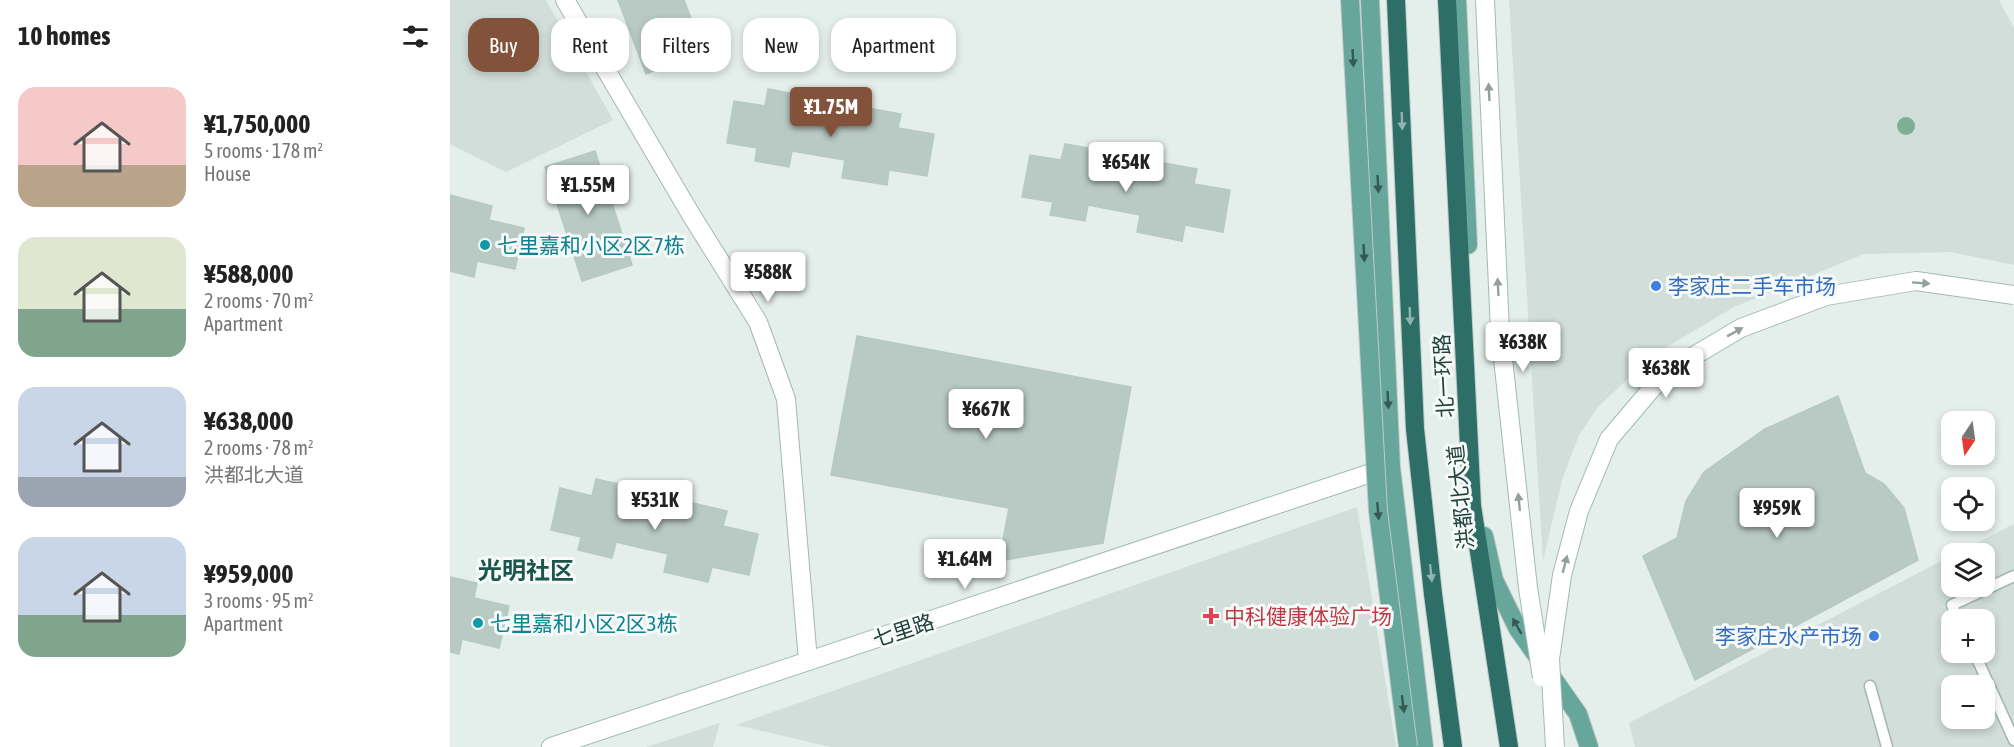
<!DOCTYPE html>
<html lang="en">
<head>
<meta charset="utf-8">
<style>
	:root { --surface:#fff; --page:#f2f2f2; --text:#222; --muted:#767676; --accent:#82523b }
	body { margin:0; font-family:"Asap Condensed","Noto Sans SC",sans-serif; background:var(--page); color:var(--text); height:100vh; display:flex; flex-direction:column; font-size:22px; white-space:nowrap }
	* { box-sizing:border-box; margin:0 }
	p { font-size:20px; color:var(--muted) }
	.icon { flex:none; width:33px; height:33px; fill:none; stroke:currentColor; stroke-width:2; stroke-linecap:round; stroke-linejoin:round }
	.map { position:relative; flex:1; overflow:hidden }
	.details { display:flex; flex-direction:column; background:var(--surface); width:450px }
	.details>* { flex:none }
	.top-card { position:absolute; left:18px; top:18px; width:570px; height:54px; display:flex; gap:12px }
	.needle { width:39px; rotate:193deg }
	.fabs { position:absolute; left:1491px; top:411px; display:grid; gap:12px }
	.fabs a { display:grid; place-items:center; width:54px; height:54px; border-radius:12px; background:var(--surface); box-shadow:0 3px 9px #0003; font-size:30px }
	.price { position:absolute; translate:-50% -51px; padding:0 14px; border-radius:6px; background:#fff; color:#222; font-size:20px; line-height:39px; filter:drop-shadow(0 2px 3px #0008) }
	.price::after { content:''; position:absolute; left:50%; top:36px; width:18px; height:14px; margin-left:-9px; background:inherit; clip-path:polygon(0 0,100% 0,50% 100%) }
	.price.active { background:var(--accent); color:#fff }
	ul { padding:0; list-style:none }
	li { display:flex; align-items:center; gap:18px; height:150px; padding:0 18px }
	li span { display:grid; place-items:center; flex:none; width:168px; height:120px; border-radius:18px; color:#555 }
	li>.icon { margin-inline-start:auto }
	span .icon { width:72px; height:72px; fill:#fffc; stroke-width:1 }
	li b { font-size:26px }
	h2 { display:flex; justify-content:space-between; align-items:center; height:72px; padding:0 18px; font-size:26px }
	.pill { padding:0 21px; border-radius:18px; background:var(--surface); box-shadow:0 3px 9px #0003; font-size:21px; line-height:54px }
	.pill.active { background:var(--accent); color:#fff }
	main { display:flex; flex:1; min-height:0 }
	.map>svg:first-child { display:block }
</style>
</head>
<body>
<main>
<section class="details">
<h2>10 homes<svg class="icon" aria-label="filters" viewBox="0 0 24 24"><path d="M4 7h16M4 17h16"/><circle cx="9" cy="7" r="2"/><circle cx="15" cy="17" r="2"/></svg></h2>
<ul>
<li><span style="background:linear-gradient(#f6c9c9 65%,#b9a48a 0)"><svg class="icon" aria-label="home" viewBox="0 0 24 24"><path d="M3 11l9-7 9 7M6 9v11h12V9"/></svg></span><div><b>¥1,750,000</b><p>5 rooms · 178 m²</p><p>House</p></div></li>
<li><span style="background:linear-gradient(#dfe7d0 60%,#7fa58c 0)"><svg class="icon" aria-label="home" viewBox="0 0 24 24"><path d="M3 11l9-7 9 7M6 9v11h12V9"/></svg></span><div><b>¥588,000</b><p>2 rooms · 70 m²</p><p>Apartment</p></div></li>
<li><span style="background:linear-gradient(#c9d6e8 75%,#9aa5b1 0)"><svg class="icon" aria-label="home" viewBox="0 0 24 24"><path d="M3 11l9-7 9 7M6 9v11h12V9"/></svg></span><div><b>¥638,000</b><p>2 rooms · 78 m²</p><p>洪都北大道</p></div></li>
<li><span style="background:linear-gradient(#c9d6e8 65%,#7fa58c 0)"><svg class="icon" aria-label="home" viewBox="0 0 24 24"><path d="M3 11l9-7 9 7M6 9v11h12V9"/></svg></span><div><b>¥959,000</b><p>3 rooms · 95 m²</p><p>Apartment</p></div></li>
</ul>
</section>
<div class="map">
<svg width="1564" height="747" viewBox="0 0 1564 747">
	<rect width="100%" height="100%" fill="#e4eeeb"/>
	<g fill="#d2deda" fill-rule="evenodd">
		<path d="M 0,0 L 96,0 L 163,120 L 56,172 L 0,144 Z"/>
		<path d="M 1059,0 L 1549,0 L 1564,28 L 1564,265 L 1501,252 L 1414,254 L 1284,307 L 1203,355 L 1148,407 L 1129,435 L 1112,480 L 1093,561 Z"/>
		<path d="M 907,507 L 946,747 L 381,747 L 286,725 Z"/>
		<path d="M 1564,524 L 1564,747 L 1185,747 L 1179,723 L 1501,556 L 1502,586 L 1534,586 L 1534,554 L 1507,553 ZM 1502,620 L 1534,620 L 1534,652 L 1502,652 ZM 1502,686 L 1534,686 L 1534,718 L 1502,718 Z"/>
		<path d="M 270,723 L 263,747 L 196,747 Z"/>
	</g>
	<g fill="#b9c9c4" stroke="#b6c9c2" stroke-width="1.5">
		<path d="M 168,0 L 234,0 L 254,52 L 196,74 Z"/>
		<path d="M 318,89 L 355,96 L 352,113 L 405,122 L 408,106 L 451,114 L 448,128 L 484,134 L 477,176 L 439,170 L 437,185 L 392,178 L 395,160 L 342,151 L 339,167 L 305,161 L 307,148 L 277,143 L 284,101 L 315,106 Z"/>
		<path d="M 615,144 L 651,150 L 648,167 L 701,176 L 704,161 L 747,169 L 744,184 L 780,190 L 773,232 L 735,225 L 732,241 L 687,232 L 690,215 L 638,205 L 635,221 L 600,215 L 603,202 L 572,197 L 580,155 L 611,160 Z"/>
		<path d="M 145,151 L 182,265 L 132,281 L 95,167 Z"/>
		<path d="M 0,195 L 42,206 L 39,220 L 74,228 L 65,269 L 27,261 L 24,277 L 0,271 Z"/>
		<path d="M 407,336 L 681,387 L 653,543 L 549,561 L 559,508 L 381,475 Z"/>
		<path d="M 1388,396 L 1415,473 L 1434,484 L 1454,508 L 1468,560 L 1245,680 L 1193,556 L 1227,538 L 1236,501 L 1254,472 L 1315,429 Z"/>
		<path d="M 146,479 L 182,487 L 178,504 L 231,517 L 234,501 L 277,511 L 273,526 L 308,534 L 299,575 L 262,567 L 258,582 L 214,572 L 218,554 L 166,542 L 162,558 L 128,550 L 131,537 L 101,530 L 110,488 L 142,496 Z"/>
		<path d="M 0,577 L 27,583 L 24,598 L 59,606 L 49,648 L 12,639 L 9,654 L 0,652 Z"/>
	</g>
	<g fill="none" stroke-linecap="round" stroke-linejoin="round">
		<defs>
			<g id="lane">
				<path d="M 1508,620 L 1502,605 L 1564,576"/>
				<path d="M 1524,652 L 1564,740"/>
				<path d="M 1420,686 L 1437,747"/>
			</g>
			<path id="street" d="M 115,0 L 240,213 L 308,322 L 336,399 L 358,661"/>
			<path id="secondary" d="M 101,747 L 939,467"/>
			<g id="primary">
				<path d="M 920,0 L 941,467 L 974,747"/>
				<path d="M 1007,0 L 1018,245"/>
				<path d="M 1034,536 L 1044,580 L 1068,629 L 1128,714 L 1139,747"/>
			</g>
			<g id="highway">
				<path d="M 946,0 L 965,429 L 983,594 L 1003,747"/>
				<path d="M 997,0 L 1022,506 L 1059,747"/>
			</g>
		</defs>
		<use href="#lane" stroke="#a6b7b3" stroke-width="13"/>
		<use href="#street" stroke="#a6b7b3" stroke-width="20"/>
		<use href="#secondary" stroke="#a2bbb4" stroke-width="20"/>
		<use href="#primary" stroke="#c1cac8" stroke-width="20"/>
		<use href="#highway" stroke="#c1cac8" stroke-width="20"/>
		<use href="#lane" stroke="#fff" stroke-width="10"/>
		<use href="#street" stroke="#fff" stroke-width="18"/>
		<use href="#secondary" stroke="#fff" stroke-width="18"/>
		<use href="#primary" stroke="#67a69b" stroke-width="18"/>
		<use href="#highway" stroke="#2d6f67" stroke-width="18"/>
		<defs>
			<g id="secondary-bridge">
				<path d="M 1035,0 L 1050,331 L 1078,588 L 1092,677"/>
				<path d="M 1105,747 L 1100,659 L 1112,575 L 1129,511 L 1159,439 L 1215,373 L 1291,328 L 1376,296 L 1466,281 L 1564,295"/>
			</g>
			<path id="primary-bridge" d="M 900,0 L 928,511 L 958,747"/>
		</defs>
		<use href="#secondary-bridge" stroke="#a2bbb4" stroke-width="20" stroke-linecap="butt"/>
		<use href="#primary-bridge" stroke="#c1cac8" stroke-width="20" stroke-linecap="butt"/>
		<use href="#secondary-bridge" stroke="#fff" stroke-width="18"/>
		<use href="#primary-bridge" stroke="#67a69b" stroke-width="18"/>
	</g>
	<circle fill="#7eae96" cx="1456" cy="126" r="9"/>
	<defs><path id="oneway-solid" d="M-6-.8H1V-3.2L6.5 0L1 3.2V.8H-6Z" transform="scale(1.5)"/></defs>
	<g fill="#345a53">
		<use href="#oneway-solid" transform="translate(903 58) rotate(87)"/>
		<use href="#oneway-solid" transform="translate(928 184) rotate(87)"/>
		<use href="#oneway-solid" transform="translate(914 253) rotate(87)"/>
		<use href="#oneway-solid" transform="translate(938 400) rotate(87)"/>
		<use href="#oneway-solid" transform="translate(928 511) rotate(85)"/>
		<use href="#oneway-solid" transform="translate(1067 626) rotate(-119)"/>
		<use href="#oneway-solid" transform="translate(953 704) rotate(83)"/>
	</g>
	<g fill="#91a09d">
		<use href="#oneway-solid" transform="translate(1039 92) rotate(-93)"/>
		<use href="#oneway-solid" transform="translate(1471 283) rotate(4)"/>
		<use href="#oneway-solid" transform="translate(1048 287) rotate(-93)"/>
		<use href="#oneway-solid" transform="translate(1285 332) rotate(-29)"/>
		<use href="#oneway-solid" transform="translate(1069 502) rotate(-96)"/>
		<use href="#oneway-solid" transform="translate(1115 564) rotate(-75)"/>
	</g>
	<g fill="#91b4b0">
		<use href="#oneway-solid" transform="translate(952 121) rotate(88)"/>
		<use href="#oneway-solid" transform="translate(960 316) rotate(88)"/>
		<use href="#oneway-solid" transform="translate(981 573) rotate(84)"/>
	</g>
	<g fill="#0f9aa8" stroke="#f5faf8" stroke-width="2">
		<circle cx="35" cy="245" r="6"/>
		<circle cx="28" cy="623" r="6"/>
	</g>
	<g fill="#3f7fe0" stroke="#f5faf8" stroke-width="2">
		<circle cx="1206" cy="286" r="6"/>
		<circle cx="1424" cy="636" r="6"/>
	</g>
	<path fill="#e0444e" stroke="#f5faf8" stroke-width="2" d="M758 607h6v6h6v6h-6v6h-6v-6h-6v-6h6z"/>
	<g text-anchor="middle" dominant-baseline="central" stroke-width="6" stroke-linejoin="round" paint-order="stroke">
		<g font-size="21" fill="#0d838f" stroke="#f5faf8" text-anchor="start">
			<text x="47" y="245">七里嘉和小区2区7栋</text>
			<text x="40" y="623">七里嘉和小区2区3栋</text>
		</g>
		<g font-size="21" fill="#366cbe" stroke="#f5faf8" text-anchor="start">
			<text x="1218" y="286">李家庄二手车市场</text>
			<text x="1412" y="636" text-anchor="end">李家庄水产市场</text>
		</g>
		<g font-size="21" fill="#23413b" stroke="#f5faf8">
			<text transform="translate(993 376) rotate(-93)">北一环路</text>
			<text transform="translate(1010 497) rotate(-96)">洪都北大道</text>
			<text transform="translate(453 630) rotate(-18)">七里路</text>
		</g>
		<g font-size="21" fill="#be3a42" stroke="#f5faf8" text-anchor="start">
			<text x="774" y="616">中科健康体验广场</text>
		</g>
		<g font-size="24" font-weight="bold" fill="#1d554c" stroke="#f5faf8">
			<text x="76" y="570">光明社区</text>
		</g>
	</g>
</svg>
<div class="fabs">
<a><svg class="needle" viewBox="-14 -14 28 28"><path d="M0-13l5 13h-10z" fill="#e53935"/><path d="M0 13l5-13h-10z" fill="#767676"/></svg></a>
<a><svg class="icon" aria-label="locate" viewBox="0 0 24 24"><circle cx="12" cy="12" r="6"/><path d="M12 2v4M12 18v4M2 12h4M18 12h4"/></svg></a>
<a><svg class="icon" aria-label="layers" viewBox="0 0 24 24"><path d="M12 4l9 5-9 5-9-5zM3 14l9 5 9-5"/></svg></a>
<a>+</a>
<a>−</a>
</div>
<b class="price active" style="left:381px;top:138px">¥1.75M</b>
<b class="price" style="left:676px;top:193px">¥654K</b>
<b class="price" style="left:138px;top:216px">¥1.55M</b>
<b class="price" style="left:318px;top:303px">¥588K</b>
<b class="price" style="left:1073px;top:373px">¥638K</b>
<b class="price" style="left:1216px;top:399px">¥638K</b>
<b class="price" style="left:536px;top:440px">¥667K</b>
<b class="price" style="left:205px;top:531px">¥531K</b>
<b class="price" style="left:1327px;top:539px">¥959K</b>
<b class="price" style="left:515px;top:590px">¥1.64M</b>
<div class="top-card">
<a class="pill active">Buy</a>
<a class="pill">Rent</a>
<a class="pill">Filters</a>
<a class="pill">New</a>
<a class="pill">Apartment</a>
</div>
</div>
</main>
</body>
</html>
